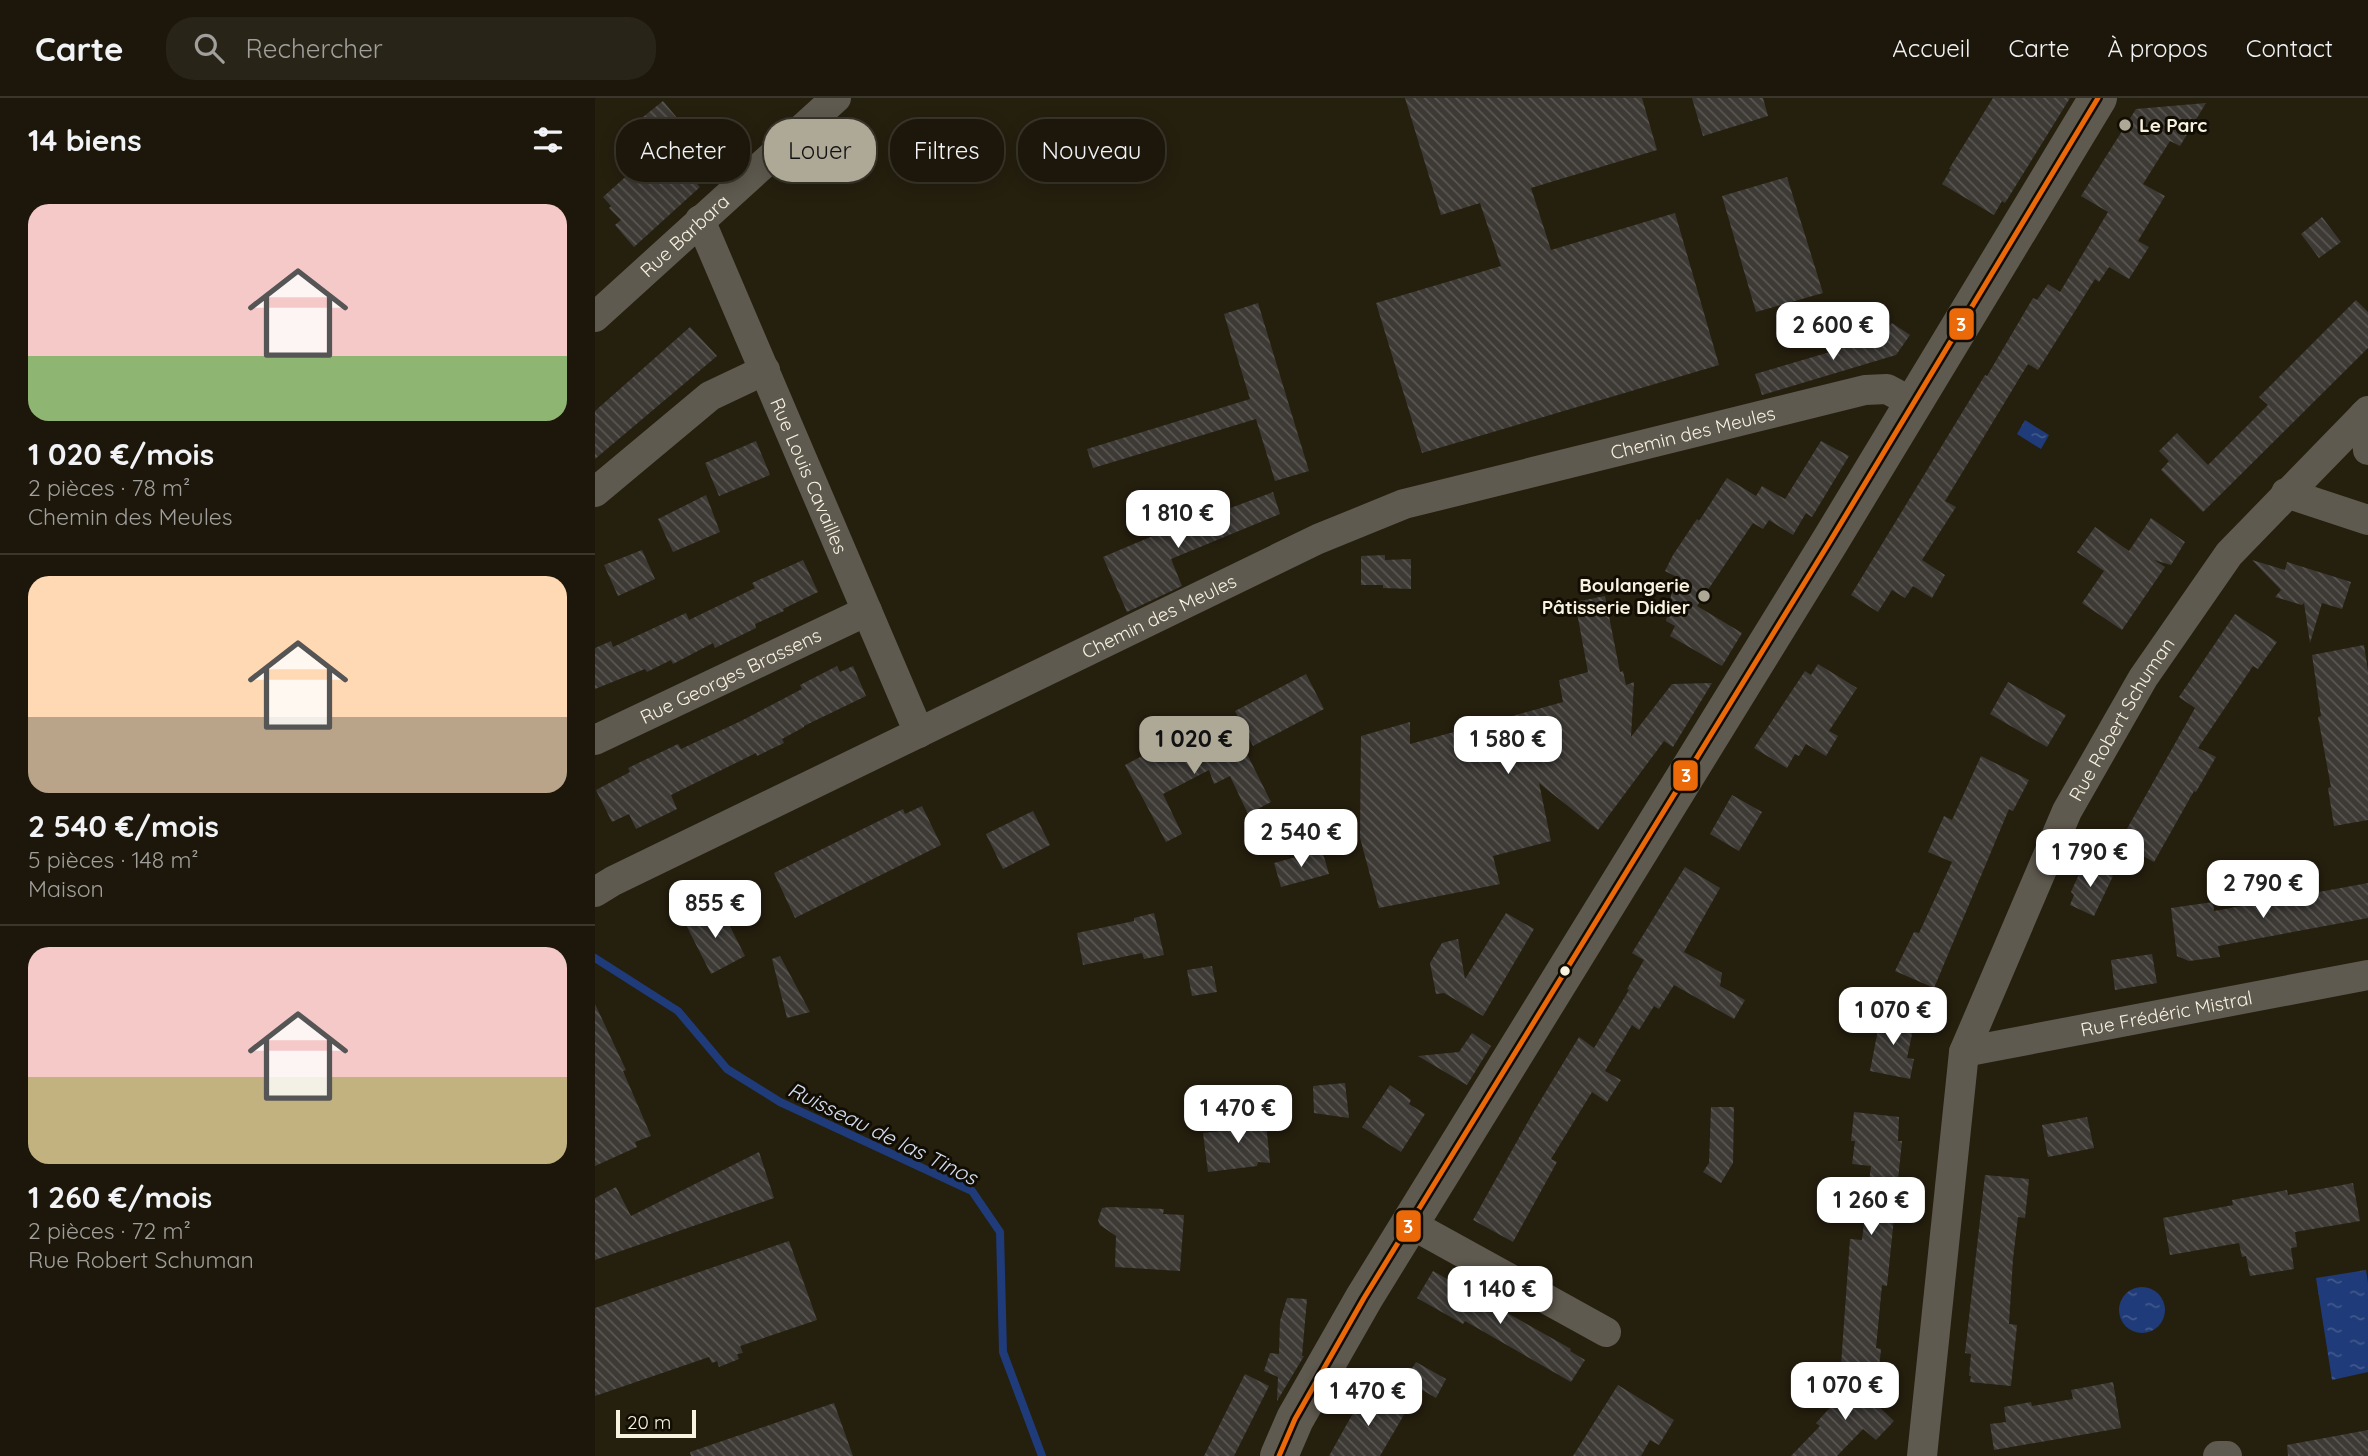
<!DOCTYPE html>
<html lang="fr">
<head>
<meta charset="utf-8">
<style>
	:root { --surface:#1c170a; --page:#292418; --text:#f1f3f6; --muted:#a09f9c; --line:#3a362b; --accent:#aea897 }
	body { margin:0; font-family:Quicksand,sans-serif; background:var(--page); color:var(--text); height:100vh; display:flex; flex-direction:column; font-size:26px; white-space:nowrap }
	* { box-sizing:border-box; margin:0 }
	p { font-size:23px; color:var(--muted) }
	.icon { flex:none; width:38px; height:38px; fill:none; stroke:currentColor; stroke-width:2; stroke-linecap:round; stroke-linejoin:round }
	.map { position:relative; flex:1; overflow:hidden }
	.side { display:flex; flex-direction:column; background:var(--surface); width:595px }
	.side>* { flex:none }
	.guide { position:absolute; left:21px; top:21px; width:665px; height:63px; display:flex; gap:14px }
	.scale { position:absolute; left:21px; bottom:18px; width:80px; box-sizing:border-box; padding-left:7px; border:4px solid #f8f2e1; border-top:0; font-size:19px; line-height:24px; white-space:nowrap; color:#f8f2e1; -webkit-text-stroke:5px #120d03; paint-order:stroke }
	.price { position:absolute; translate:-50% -60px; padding:0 16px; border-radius:14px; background:#fff; color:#222; font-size:23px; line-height:46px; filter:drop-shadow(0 2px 4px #0008) }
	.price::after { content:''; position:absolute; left:50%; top:42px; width:21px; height:16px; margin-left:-10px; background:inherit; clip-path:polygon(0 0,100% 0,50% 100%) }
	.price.current { background:var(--accent); color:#111 }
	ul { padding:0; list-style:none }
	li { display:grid; align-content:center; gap:14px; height:371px; padding:0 28px }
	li+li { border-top:2px solid var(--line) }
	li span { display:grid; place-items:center; height:217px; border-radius:21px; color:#555 }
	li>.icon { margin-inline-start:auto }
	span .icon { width:126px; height:126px; fill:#fffc; stroke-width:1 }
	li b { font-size:30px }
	h2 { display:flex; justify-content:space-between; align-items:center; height:84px; padding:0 28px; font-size:30px }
	.pill { padding:0 24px; border-radius:28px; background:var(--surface); box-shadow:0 4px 18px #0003,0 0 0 2px var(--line); font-size:24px; line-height:63px }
	.pill.current { background:var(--accent); color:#111 }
	header { display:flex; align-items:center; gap:42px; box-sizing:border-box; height:98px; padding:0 35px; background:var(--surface); border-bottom:2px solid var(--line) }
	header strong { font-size:33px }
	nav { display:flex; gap:38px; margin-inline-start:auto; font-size:24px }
	.search { width:490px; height:63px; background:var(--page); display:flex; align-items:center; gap:18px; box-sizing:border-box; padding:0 24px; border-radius:28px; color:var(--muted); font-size:26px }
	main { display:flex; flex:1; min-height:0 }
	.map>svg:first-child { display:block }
</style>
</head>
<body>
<header>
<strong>Carte</strong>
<div class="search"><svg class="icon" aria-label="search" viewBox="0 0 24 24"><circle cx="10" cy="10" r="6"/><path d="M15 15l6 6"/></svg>Rechercher</div>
<nav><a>Accueil</a><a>Carte</a><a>À propos</a><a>Contact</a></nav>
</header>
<main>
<section class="side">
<h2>14 biens<svg class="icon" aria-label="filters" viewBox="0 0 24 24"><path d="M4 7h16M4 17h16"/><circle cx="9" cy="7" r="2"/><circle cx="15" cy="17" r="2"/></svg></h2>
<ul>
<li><span style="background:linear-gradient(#f6c9c9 70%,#8fb573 0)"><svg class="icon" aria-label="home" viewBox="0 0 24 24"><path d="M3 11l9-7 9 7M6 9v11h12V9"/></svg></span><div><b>1 020 €/mois</b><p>2 pièces · 78 m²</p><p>Chemin des Meules</p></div></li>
<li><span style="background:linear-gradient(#ffd9b3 65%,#b9a48a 0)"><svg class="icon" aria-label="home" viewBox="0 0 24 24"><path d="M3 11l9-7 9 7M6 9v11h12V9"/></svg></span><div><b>2 540 €/mois</b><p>5 pièces · 148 m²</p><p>Maison</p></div></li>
<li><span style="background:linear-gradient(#f6c9c9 60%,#c2b280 0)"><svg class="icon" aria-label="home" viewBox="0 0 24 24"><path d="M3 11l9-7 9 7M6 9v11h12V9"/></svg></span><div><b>1 260 €/mois</b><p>2 pièces · 72 m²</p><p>Rue Robert Schuman</p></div></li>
</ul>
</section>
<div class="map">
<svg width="1773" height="1358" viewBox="0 0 1773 1358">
	<defs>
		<pattern id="water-ripples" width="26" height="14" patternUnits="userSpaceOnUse" patternTransform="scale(1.75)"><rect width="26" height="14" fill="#1f3b79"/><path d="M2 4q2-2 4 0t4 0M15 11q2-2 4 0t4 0" fill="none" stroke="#40588c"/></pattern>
		<pattern id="building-back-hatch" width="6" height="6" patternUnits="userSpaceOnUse" patternTransform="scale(1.75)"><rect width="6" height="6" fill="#3d3a36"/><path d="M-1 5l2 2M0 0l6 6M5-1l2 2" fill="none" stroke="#5a5753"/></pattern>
	</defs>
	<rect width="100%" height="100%" fill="#251f0e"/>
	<g fill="url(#water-ripples)">
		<path d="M 1430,322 L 1454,337 L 1446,351 L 1422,336 Z"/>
		<path d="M 1771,1172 L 1773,1185 L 1773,1274 L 1737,1282 L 1721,1180 Z"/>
		<circle cx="1547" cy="1212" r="23"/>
	</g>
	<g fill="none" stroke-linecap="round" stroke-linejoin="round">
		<path stroke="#1f3b79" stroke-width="8" d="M 0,860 L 83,913 L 132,971 L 185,1004 L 377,1093 L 405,1134 L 408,1254 L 447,1358"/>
	</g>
	<g fill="url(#building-back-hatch)">
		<path d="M 810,0 L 1047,0 L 1062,52 L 936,90 L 956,152 L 1080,115 L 1124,267 L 827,355 L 781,205 L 906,168 L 885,105 L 846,117 Z"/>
		<path d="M 1097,0 L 1168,0 L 1173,18 L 1108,38 Z"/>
		<path d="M 1398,0 L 1475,0 L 1410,105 L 1407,103 L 1399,117 L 1347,86 L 1356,71 L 1354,71 Z"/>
		<path d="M 68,3 L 93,33 L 74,50 L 48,19 Z"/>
		<path d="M 1611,5 L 1585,48 L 1575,43 L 1548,86 L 1570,98 L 1543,143 L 1554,149 L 1534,181 L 1514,169 L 1504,184 L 1500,181 L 1443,272 L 1433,266 L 1350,403 L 1361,409 L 1327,462 L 1350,477 L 1337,500 L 1318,488 L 1310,500 L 1297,492 L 1283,514 L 1256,497 L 1390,277 L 1392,278 L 1438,200 L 1442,202 L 1453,186 L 1465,194 L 1513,114 L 1486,98 L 1541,11 Z"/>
		<path d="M 57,55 L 85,68 L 105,89 L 39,149 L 20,127 L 26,122 L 14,110 L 16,108 L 8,99 Z"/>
		<path d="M 1192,79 L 1228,195 L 1161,214 L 1127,98 Z"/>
		<path d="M 1727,119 L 1746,144 L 1724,160 L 1706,136 Z"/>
		<path d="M 1761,202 L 1773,214 L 1773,250 L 1608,414 L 1566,372 L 1574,363 L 1564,353 L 1582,335 L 1613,367 L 1673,307 L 1664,299 Z"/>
		<path d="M 663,205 L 714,373 L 680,383 L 661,321 L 498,370 L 492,351 L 655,301 L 629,216 Z"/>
		<path d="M 1297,225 L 1315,237 L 1301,257 L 1167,297 L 1160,276 L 1286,239 Z"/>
		<path d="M 95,229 L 122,258 L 0,361 L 0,313 Z"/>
		<path d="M 161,343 L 175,377 L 124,398 L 110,365 Z"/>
		<path d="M 1226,343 L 1254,358 L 1217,419 L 1211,415 L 1198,437 L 1174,422 L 1168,431 L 1158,425 L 1102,508 L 1147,535 L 1127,568 L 1075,538 L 1080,528 L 1071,523 L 1080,478 L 1070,473 L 1078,457 L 1102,421 L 1104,423 L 1132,380 L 1161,398 L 1167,388 L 1190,401 Z"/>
		<path d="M 678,394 L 685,416 L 576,461 L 587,488 L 532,514 L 508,459 L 612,415 L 614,418 Z"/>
		<path d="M 111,397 L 125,434 L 78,454 L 63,421 Z"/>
		<path d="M 1556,420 L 1590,444 L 1576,467 L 1559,462 L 1570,469 L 1527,532 L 1487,505 L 1509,473 L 1482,454 L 1500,429 L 1534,453 Z"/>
		<path d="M 47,452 L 60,481 L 23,498 L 9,467 Z"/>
		<path d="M 790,457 L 790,462 L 816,461 L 816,491 L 788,490 L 788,487 L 766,487 L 766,458 Z"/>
		<path d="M 208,462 L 223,494 L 188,511 L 189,513 L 160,526 L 161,530 L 120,550 L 118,545 L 78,566 L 76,562 L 52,574 L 50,571 L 0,591 L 0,550 L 16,543 L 18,549 L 91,515 L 94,522 L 160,490 L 157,485 Z"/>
		<path d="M 1657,462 L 1690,472 L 1692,464 L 1756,484 L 1747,511 L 1727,505 L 1715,545 L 1709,505 L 1707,507 L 1680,499 L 1686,492 Z"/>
		<path d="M 1010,498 L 1025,574 L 1028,573 L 1031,587 L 1039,584 L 1036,639 L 1077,586 L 1117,585 L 1078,649 L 1069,643 L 1003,732 L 944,685 L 956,743 L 898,758 L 905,786 L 784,810 L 765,740 L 766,638 L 815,624 L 815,646 L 968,604 L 964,582 L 993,574 L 980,504 Z"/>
		<path d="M 1640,516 L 1682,544 L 1663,571 L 1658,568 L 1603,650 L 1621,659 L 1601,694 L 1599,693 L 1559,764 L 1524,745 L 1600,610 L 1584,599 Z"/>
		<path d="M 1769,547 L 1773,573 L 1773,722 L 1739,728 L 1733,690 L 1736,689 L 1723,619 L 1726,618 L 1717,557 Z"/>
		<path d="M 1223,566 L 1262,590 L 1234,633 L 1243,638 L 1231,658 L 1211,646 L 1204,658 L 1200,656 L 1192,670 L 1159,650 L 1210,573 L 1216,577 Z"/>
		<path d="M 242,568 L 245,574 L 258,568 L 271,598 L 209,628 L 209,629 L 187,641 L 189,645 L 162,658 L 161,655 L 76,697 L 82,711 L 41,731 L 34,716 L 17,724 L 1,692 L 35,674 L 33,670 L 83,646 L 86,651 L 146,623 L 207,591 L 205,587 Z"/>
		<path d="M 711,576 L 729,611 L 658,648 L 640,613 Z"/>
		<path d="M 1413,584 L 1471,617 L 1452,649 L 1395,616 Z"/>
		<path d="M 593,634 L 604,655 L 642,636 L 676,704 L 653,716 L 635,678 L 619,686 L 614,672 L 568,696 L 587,736 L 571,744 L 530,667 Z"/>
		<path d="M 1386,658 L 1434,682 L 1418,713 L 1414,711 L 1339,890 L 1300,873 L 1319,834 L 1324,835 L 1357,764 L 1333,754 L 1349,718 L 1357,722 Z"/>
		<path d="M 1137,697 L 1167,714 L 1144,753 L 1115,736 Z"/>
		<path d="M 327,708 L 346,747 L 200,820 L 179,775 L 308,711 L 310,716 Z"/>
		<path d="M 438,713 L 455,747 L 408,771 L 391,736 Z"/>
		<path d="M 727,752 L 734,776 L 686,789 L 679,765 Z"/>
		<path d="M 1489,765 L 1518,778 L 1499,818 L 1475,807 L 1479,797 L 1476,794 Z"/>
		<path d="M 1090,769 L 1125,790 L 1089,854 L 1127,875 L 1125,888 L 1150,902 L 1139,921 L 1079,887 L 1064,911 L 1059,908 L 1044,932 L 1037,927 L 1010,973 L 1026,982 L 1012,1004 L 997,994 L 956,1061 L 962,1064 L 918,1144 L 878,1122 L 939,1013 L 984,939 L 999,950 L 1034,892 L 1032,891 L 1049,862 L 1037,855 Z"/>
		<path d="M 1773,785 L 1773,820 L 1623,848 L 1625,859 L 1594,863 L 1582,858 L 1576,810 L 1618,804 L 1619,813 Z"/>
		<path d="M 124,807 L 150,858 L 116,876 L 90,825 Z"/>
		<path d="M 559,815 L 569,857 L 549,861 L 547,855 L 488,867 L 482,835 L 539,823 L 539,820 Z"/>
		<path d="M 911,815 L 939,831 L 888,918 L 849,895 L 841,896 L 835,865 L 847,845 L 863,841 L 870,881 Z"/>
		<path d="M 1557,856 L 1562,885 L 1520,892 L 1516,862 Z"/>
		<path d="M 185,858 L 215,914 L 192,920 L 177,861 Z"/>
		<path d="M 617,868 L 622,894 L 597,898 L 592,872 Z"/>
		<path d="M 0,906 L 31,972 L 28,973 L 56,1038 L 40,1044 L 42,1049 L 0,1068 Z"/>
		<path d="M 1286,916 L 1320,922 L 1312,960 L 1319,961 L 1315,981 L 1275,973 Z"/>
		<path d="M 877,935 L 896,948 L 872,987 L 823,958 L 864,954 Z"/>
		<path d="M 750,985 L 754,1020 L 719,1015 L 718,988 Z"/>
		<path d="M 795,987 L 816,1002 L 814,1006 L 830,1016 L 806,1054 L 767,1029 Z"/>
		<path d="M 1116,1009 L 1139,1009 L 1138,1065 L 1126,1085 L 1108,1074 L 1114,1065 Z"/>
		<path d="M 1259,1014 L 1304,1019 L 1303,1043 L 1307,1043 L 1292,1188 L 1287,1187 L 1281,1250 L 1286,1251 L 1284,1271 L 1246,1267 L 1255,1141 L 1267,1142 L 1276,1068 L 1257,1066 L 1260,1043 L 1256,1043 Z"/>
		<path d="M 670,1015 L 675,1065 L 663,1064 L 662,1068 L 613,1074 L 608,1035 L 646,1031 L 645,1019 Z"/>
		<path d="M 1492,1019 L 1499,1050 L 1453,1059 L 1447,1027 Z"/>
		<path d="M 164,1054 L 179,1100 L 0,1162 L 0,1100 L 21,1089 L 36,1118 Z"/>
		<path d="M 1390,1077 L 1434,1081 L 1430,1120 L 1423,1119 L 1418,1161 L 1414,1226 L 1422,1227 L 1416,1288 L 1375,1284 L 1376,1278 L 1374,1278 L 1376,1256 L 1370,1255 Z"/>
		<path d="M 1758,1085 L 1765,1123 L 1700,1134 L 1702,1149 L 1696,1150 L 1699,1171 L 1655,1178 L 1651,1158 L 1647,1159 L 1644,1145 L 1575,1157 L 1568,1120 L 1638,1107 L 1637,1102 L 1692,1092 L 1693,1097 Z"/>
		<path d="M 515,1109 L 569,1111 L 568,1116 L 589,1117 L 585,1173 L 520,1169 L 521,1138 L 505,1127 L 503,1122 L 507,1110 Z"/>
		<path d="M 194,1143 L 222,1222 L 145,1248 L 148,1255 L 142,1256 L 144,1261 L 124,1269 L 122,1263 L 117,1265 L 114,1259 L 0,1298 L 0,1210 Z"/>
		<path d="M 838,1173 L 976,1251 L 975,1253 L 990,1262 L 976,1284 L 870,1223 L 868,1226 L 822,1200 Z"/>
		<path d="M 692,1200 L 712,1201 L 707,1258 L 709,1258 L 682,1303 L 683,1279 L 669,1273 L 675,1255 L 684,1256 L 685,1223 Z"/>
		<path d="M 821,1264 L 851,1281 L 841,1300 L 810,1282 Z"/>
		<path d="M 1245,1272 L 1299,1323 L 1281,1342 L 1268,1331 L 1242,1358 L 1196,1358 L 1225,1328 L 1221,1325 L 1241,1303 Z"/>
		<path d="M 650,1276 L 674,1288 L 639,1358 L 609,1358 Z"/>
		<path d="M 1518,1284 L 1526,1330 L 1399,1352 L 1395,1326 L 1411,1324 L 1409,1309 L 1436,1304 L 1437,1308 L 1478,1301 L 1476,1292 Z"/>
		<path d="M 1023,1287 L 1079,1322 L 1064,1347 L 1055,1342 L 1046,1358 L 978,1358 Z"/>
		<path d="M 771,1292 L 810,1315 L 785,1358 L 734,1358 Z"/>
		<path d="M 239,1305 L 258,1358 L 96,1358 L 95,1354 Z"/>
		<path d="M 1773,1332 L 1773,1358 L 1693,1358 L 1692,1347 Z"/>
	</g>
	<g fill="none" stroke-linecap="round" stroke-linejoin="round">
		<g stroke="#5f5a4f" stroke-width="30">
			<path id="s1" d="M 105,122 L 324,635"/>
			<path id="s2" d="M 0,219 L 241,0"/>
			<path d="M 1769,317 L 1773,352"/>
			<path d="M 0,394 L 115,298 L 170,272"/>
			<path d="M 1691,395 L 1773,422"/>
			<path id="s3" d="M 0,642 L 272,513"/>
			<path id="s4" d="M 0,794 L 18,783 L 723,441 L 809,406 L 1270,292 L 1292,291 L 1318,305"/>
			<path id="s5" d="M 1369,954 L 1773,877"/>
			<path d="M 814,1125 L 1011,1234"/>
			<path id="s6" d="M 1327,1358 L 1369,954 L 1472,713 L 1548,580 L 1634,456 L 1773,313"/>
			<path d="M 1623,1358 L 1632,1358"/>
		</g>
		<path stroke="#5f5a4f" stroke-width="38" d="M 684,1358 L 700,1321 L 769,1200 L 1234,445 L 1503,0"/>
		<defs>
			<path id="bus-1" d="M 684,1358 L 700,1321 L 769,1200 L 1234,445 L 1503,0"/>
		</defs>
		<use href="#bus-1" stroke="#120d03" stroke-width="10"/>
		<use href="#bus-1" stroke="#eb6909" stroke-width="5"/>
	</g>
	<g fill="#aea897" stroke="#120d03" stroke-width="2.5">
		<circle cx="1530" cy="27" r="7"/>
		<circle cx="1109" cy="498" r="7"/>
	</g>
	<circle fill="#f8f2e1" stroke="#120d03" stroke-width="2.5" cx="970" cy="873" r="6"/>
	<g text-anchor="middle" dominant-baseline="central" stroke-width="6" stroke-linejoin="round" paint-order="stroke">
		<g font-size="19" font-weight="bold" fill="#f8f2e1" stroke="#120d03" text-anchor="start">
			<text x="1544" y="27">Le Parc</text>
			<text x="1095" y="487" text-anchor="end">Boulangerie<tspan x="1095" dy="22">Pâtisserie Didier</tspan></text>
		</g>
		<g font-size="19" fill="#f8f2e1" stroke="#120d03">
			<text stroke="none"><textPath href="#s2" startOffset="121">Rue Barbara</textPath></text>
			<text stroke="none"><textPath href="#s4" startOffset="1195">Chemin des Meules</textPath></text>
			<text stroke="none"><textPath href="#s1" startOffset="278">Rue Louis Cavailles</textPath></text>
			<text stroke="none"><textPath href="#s4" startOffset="628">Chemin des Meules</textPath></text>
			<text stroke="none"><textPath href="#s3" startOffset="150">Rue Georges Brassens</textPath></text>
			<text stroke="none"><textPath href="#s6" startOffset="775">Rue Robert Schuman</textPath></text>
			<text stroke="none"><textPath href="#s5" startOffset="206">Rue Frédéric Mistral</textPath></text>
		</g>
		<g font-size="21" font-style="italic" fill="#d5e0f4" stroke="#120d03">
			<text transform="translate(288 1035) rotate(26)">Ruisseau de las Tinos</text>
		</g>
	</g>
	<g stroke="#120d03" stroke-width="2.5">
		<rect x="1353" y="209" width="27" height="34" rx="7" fill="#eb6909"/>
		<rect x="1077" y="661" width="27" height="33" rx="7" fill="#eb6909"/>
		<rect x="800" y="1111" width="27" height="34" rx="7" fill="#eb6909"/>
	</g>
	<g font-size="19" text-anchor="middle" font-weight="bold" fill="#fff">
		<text x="1366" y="233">3</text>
		<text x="1091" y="684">3</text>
		<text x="813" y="1135">3</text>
	</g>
</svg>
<div class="scale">20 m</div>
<b class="price" style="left:1238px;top:264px">2 600 €</b>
<b class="price" style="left:583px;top:452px">1 810 €</b>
<b class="price current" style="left:599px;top:678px">1 020 €</b>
<b class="price" style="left:913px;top:678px">1 580 €</b>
<b class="price" style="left:706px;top:771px">2 540 €</b>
<b class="price" style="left:1495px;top:791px">1 790 €</b>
<b class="price" style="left:1668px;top:822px">2 790 €</b>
<b class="price" style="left:120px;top:842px">855 €</b>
<b class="price" style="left:1298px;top:949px">1 070 €</b>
<b class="price" style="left:643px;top:1047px">1 470 €</b>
<b class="price" style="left:1276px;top:1139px">1 260 €</b>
<b class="price" style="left:905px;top:1228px">1 140 €</b>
<b class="price" style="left:1250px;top:1324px">1 070 €</b>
<b class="price" style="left:773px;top:1330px">1 470 €</b>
<div class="guide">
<a class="pill">Acheter</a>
<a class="pill current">Louer</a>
<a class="pill">Filtres</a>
<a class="pill">Nouveau</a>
</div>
</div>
</main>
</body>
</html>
